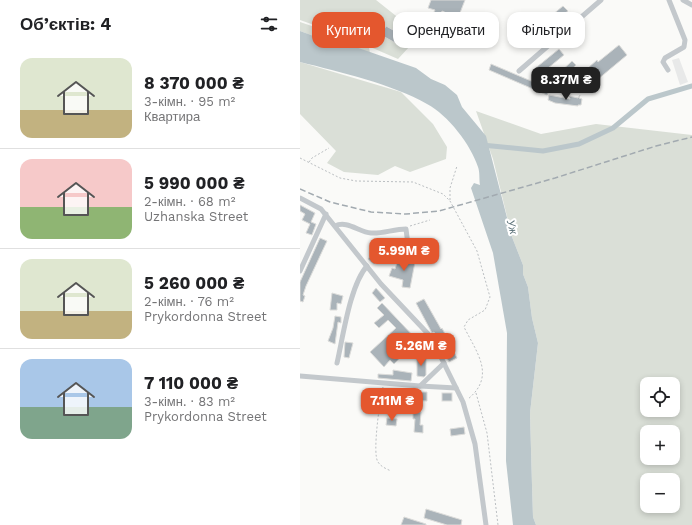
<!DOCTYPE html>
<html lang="uk">
<head>
<meta charset="utf-8">
<style>
	:root { --surface:#fff; --page:#f2f2f2; --text:#202124; --muted:#757577; --line:#e0e0e0; --accent:#e4572e }
	body { margin:0; font-family:"Work Sans",sans-serif; background:var(--page); color:var(--text); height:100vh; display:flex; flex-direction:column; font-size:15px; white-space:nowrap }
	* { box-sizing:border-box; margin:0 }
	p { font-size:13px; color:var(--muted) }
	.icon { flex:none; width:22px; height:22px; fill:none; stroke:currentColor; stroke-width:2; stroke-linecap:round; stroke-linejoin:round }
	.map { position:relative; flex:1; overflow:hidden }
	.drawer { display:flex; flex-direction:column; background:var(--surface); width:300px }
	.drawer>* { flex:none }
	.guide { position:absolute; left:12px; top:12px; width:320px; height:36px; display:flex; gap:8px }
	.fabs { position:absolute; left:340px; top:377px; display:grid; gap:8px }
	.fabs a { display:grid; place-items:center; width:40px; height:40px; border-radius:8px; background:var(--surface); box-shadow:0 2px 6px #0003; font-size:20px }
	.price { position:absolute; translate:-50% -34px; padding:0 9px; border-radius:8px; background:var(--accent); color:#fff; font-size:13px; line-height:26px; filter:drop-shadow(0 1px 2px #0008) }
	.price::after { content:''; position:absolute; left:50%; top:24px; width:12px; height:9px; margin-left:-6px; background:inherit; clip-path:polygon(0 0,100% 0,50% 100%) }
	.price.on { background:#222; color:#fff }
	ul { padding:0; list-style:none }
	li { display:flex; align-items:center; gap:12px; height:100px; padding:0 20px }
	li+li { border-top:1px solid var(--line) }
	li span { display:grid; place-items:center; flex:none; width:112px; height:80px; border-radius:12px; color:#555 }
	li>.icon { margin-inline-start:auto }
	span .icon { width:48px; height:48px; fill:#fffc; stroke-width:1 }
	li b { font-size:17px }
	h2 { display:flex; justify-content:space-between; align-items:center; height:48px; padding:0 20px; font-size:17px }
	.tag { padding:0 14px; border-radius:12px; background:var(--surface); box-shadow:0 2px 6px #0003; font-size:14px; line-height:36px }
	.tag.on { background:var(--accent); color:#fff }
	main { display:flex; flex:1; min-height:0 }
	.map>svg:first-child { display:block }
</style>
</head>
<body>
<main>
<section class="drawer">
<h2>Об’єктів: 4<svg class="icon" aria-label="filters" viewBox="0 0 24 24"><path d="M4 7h16M4 17h16"/><circle cx="9" cy="7" r="2"/><circle cx="15" cy="17" r="2"/></svg></h2>
<ul>
<li><span style="background:linear-gradient(#dfe7d0 65%,#c2b280 0)"><svg class="icon" aria-label="home" viewBox="0 0 24 24"><path d="M3 11l9-7 9 7M6 9v11h12V9"/></svg></span><div><b>8 370 000 ₴</b><p>3-кімн. · 95 m²</p><p>Квартира</p></div></li>
<li><span style="background:linear-gradient(#f6c9c9 60%,#8fb573 0)"><svg class="icon" aria-label="home" viewBox="0 0 24 24"><path d="M3 11l9-7 9 7M6 9v11h12V9"/></svg></span><div><b>5 990 000 ₴</b><p>2-кімн. · 68 m²</p><p>Uzhanska Street</p></div></li>
<li><span style="background:linear-gradient(#dfe7d0 65%,#c2b280 0)"><svg class="icon" aria-label="home" viewBox="0 0 24 24"><path d="M3 11l9-7 9 7M6 9v11h12V9"/></svg></span><div><b>5 260 000 ₴</b><p>2-кімн. · 76 m²</p><p>Prykordonna Street</p></div></li>
<li><span style="background:linear-gradient(#a9c7e8 60%,#7fa58c 0)"><svg class="icon" aria-label="home" viewBox="0 0 24 24"><path d="M3 11l9-7 9 7M6 9v11h12V9"/></svg></span><div><b>7 110 000 ₴</b><p>3-кімн. · 83 m²</p><p>Prykordonna Street</p></div></li>
</ul>
</section>
<div class="map">
<svg width="392" height="525" viewBox="0 0 392 525">
	<rect width="100%" height="100%" fill="#fafaf8"/>
	<path fill="#e8e9e9" d="M 379,58 L 388,82 L 380,85 L 372,60 Z"/>
	<g fill="#dadfd7" fill-rule="evenodd">
		<path d="M 0,0 L 76,0 L 120,35 L 98,59 L 45,36 L 0,20 Z"/>
		<path d="M 0,22 L 44,37 L 69,48 L 70,53 C 47,44 23,40 0,31 Z"/>
		<path d="M 0,62 L 101,92 L 133,124 L 147,147 L 146,159 L 110,172 L 95,166 L 78,175 L 44,172 L 27,163 L 36,151 L 0,114 Z"/>
		<path d="M 176,111 L 241,134 L 296,124 L 392,135 L 392,525 L 236,525 L 233,517 L 232,485 L 230,413 L 238,343 L 232,318 L 228,287 L 223,274 L 223,265 L 212,237 L 193,159 ZM 347,384 L 373,384 L 373,410 L 347,410 ZM 347,432 L 373,432 L 373,458 L 347,458 ZM 347,480 L 373,480 L 373,506 L 347,506 Z"/>
	</g>
	<path fill="#bbc7cb" d="M 0,31 L 22,39 L 44,43 L 116,68 L 131,79 L 145,85 L 157,95 L 162,107 L 186,136 L 212,237 L 223,265 L 223,274 L 228,287 L 232,318 L 238,343 L 230,413 L 232,485 L 233,517 L 236,525 L 213,525 L 206,461 L 207,333 L 193,253 L 171,188 L 174,183 L 180,185 C 179,180 180,172 178,167 C 171,145 148,115 127,104 C 92,84 40,72 0,62 Z"/>
	<g fill="none" stroke-linecap="round" stroke-linejoin="round">
		<path stroke="#bbc7cb" stroke-width="5" d="M 182,145 L 243,151 L 279,144 L 313,128 L 348,99 L 392,86"/>
	</g>
	<g fill="#aab3b9" stroke="#dcdcda">
		<path d="M 131,0 L 165,0 L 158,18 L 142,11 L 141,16 L 133,14 L 135,10 L 128,8 Z"/>
		<path d="M 263,6 L 268,11 L 263,15 L 264,16 L 252,26 L 250,23 L 247,24 L 245,21 Z"/>
		<path d="M 86,26 L 104,36 L 99,45 L 81,35 Z"/>
		<path d="M 319,45 L 327,55 L 297,80 L 288,68 L 297,60 L 298,62 Z"/>
		<path d="M 259,49 L 264,55 L 237,77 L 232,71 Z"/>
		<path d="M 272,61 L 276,65 L 256,84 L 252,80 Z"/>
		<path d="M 191,64 L 250,89 L 247,95 L 189,70 Z"/>
		<path d="M 249,95 L 270,99 L 269,96 L 278,98 L 280,95 L 279,98 L 282,99 L 281,105 L 278,105 L 278,106 L 255,103 L 248,100 Z"/>
		<path d="M 0,205 L 15,213 L 11,222 L 16,224 L 12,235 L 6,233 L 10,224 L 2,220 L 5,214 L 0,211 Z"/>
		<path d="M 20,238 L 27,241 L 6,286 L 3,295 L 5,296 L 3,302 L 0,301 L 0,282 Z"/>
		<path d="M 77,248 L 101,253 L 100,260 L 81,256 L 74,264 L 68,259 Z"/>
		<path d="M 111,256 L 116,257 L 110,288 L 102,287 L 103,280 L 89,276 L 92,268 L 95,269 L 98,260 L 109,263 Z"/>
		<path d="M 76,288 L 85,298 L 80,302 L 72,293 Z"/>
		<path d="M 32,293 L 43,296 L 41,304 L 37,303 L 37,310 L 30,310 Z"/>
		<path d="M 124,299 L 141,329 L 142,328 L 157,358 L 149,362 L 134,332 L 132,333 L 116,303 Z"/>
		<path d="M 82,303 L 117,340 L 94,364 L 90,360 L 84,367 L 70,352 L 96,328 L 88,320 L 79,328 L 74,323 L 84,315 L 77,308 Z"/>
		<path d="M 35,316 L 41,317 L 41,323 L 38,322 L 35,344 L 28,341 L 33,328 Z"/>
		<path d="M 45,342 L 53,343 L 49,358 L 44,357 Z"/>
		<path d="M 117,358 L 126,358 L 126,375 L 124,377 L 117,376 Z"/>
		<path d="M 93,370 L 112,373 L 111,381 L 78,378 L 78,374 L 93,375 Z"/>
		<path d="M 121,392 L 127,392 L 127,401 L 108,400 L 108,393 L 121,393 Z"/>
		<rect x="142" y="393" width="10" height="8"/>
		<path d="M 113,412 L 121,412 L 120,425 L 123,425 L 123,433 L 114,432 L 115,419 L 113,419 Z"/>
		<path d="M 87,418 L 97,419 L 96,426 L 86,425 Z"/>
		<path d="M 164,427 L 165,434 L 151,436 L 150,429 Z"/>
		<path d="M 126,509 L 162,520 L 161,525 L 147,525 L 124,518 Z"/>
		<path d="M 104,517 L 126,524 L 126,525 L 101,525 Z"/>
	</g>
	<g fill="none" stroke-linecap="round" stroke-linejoin="round">
		<g stroke="#bbbfc2" stroke-width="1" stroke-dasharray="2 2" stroke-linecap="butt">
			<path d="M 0,158 L 40,178 L 56,181 L 113,182 L 143,194 L 150,201 L 177,251 L 190,297 L 185,310 L 168,320 L 164,327 C 177,353 196,376 168,399"/>
			<path d="M 9,162 L 12,158 L 29,148"/>
			<path d="M 150,200 L 150,188 L 157,166"/>
			<path d="M 110,226 L 130,220"/>
			<path d="M 83,387 C 80,399 72,454 78,462 C 81,467 87,469 91,471"/>
			<path d="M 176,393 L 187,433 L 198,525"/>
		</g>
		<g stroke="#c3c8cc" stroke-width="5">
			<path d="M 383,0 L 392,5"/>
			<path d="M 368,70 L 363,62 L 365,58 L 384,47 L 385,40 L 369,0"/>
			<path d="M 219,71 L 301,0"/>
			<path d="M 0,198 L 21,209 L 81,284 L 131,337 L 163,402 L 175,444 L 186,525"/>
			<path d="M 35,226 C 47,220 59,232 71,233 C 82,234 94,229 106,229 L 108,245 L 107,257"/>
			<path d="M 0,271 L 26,214"/>
			<path d="M 37,363 C 43,337 50,285 67,266"/>
			<path d="M 0,376 L 120,386 L 144,363"/>
			<path d="M 120,386 L 156,388"/>
		</g>
		<path stroke="#a2aab0" stroke-width="1.5" stroke-dasharray="6 3" stroke-linecap="butt" d="M 0,189 L 30,202 L 71,212 L 106,214 L 139,211 L 255,178 L 356,146 L 392,137"/>
	</g>
	<g text-anchor="middle" dominant-baseline="central" stroke-width="4" stroke-linejoin="round" paint-order="stroke">
		<g font-size="11" font-style="italic" fill="#60757c" stroke="#fff">
			<text transform="translate(212 227) rotate(76)">Уж</text>
		</g>
	</g>
</svg>
<div class="fabs">
<a><svg class="icon" aria-label="locate" viewBox="0 0 24 24"><circle cx="12" cy="12" r="6"/><path d="M12 2v4M12 18v4M2 12h4M18 12h4"/></svg></a>
<a>+</a>
<a>−</a>
</div>
<b class="price on" style="left:266px;top:101px">8.37M ₴</b>
<b class="price" style="left:104px;top:272px">5.99M ₴</b>
<b class="price" style="left:121px;top:367px">5.26M ₴</b>
<b class="price" style="left:92px;top:422px">7.11M ₴</b>
<div class="guide">
<a class="tag on">Купити</a>
<a class="tag">Орендувати</a>
<a class="tag">Фільтри</a>
</div>
</div>
</main>
</body>
</html>
